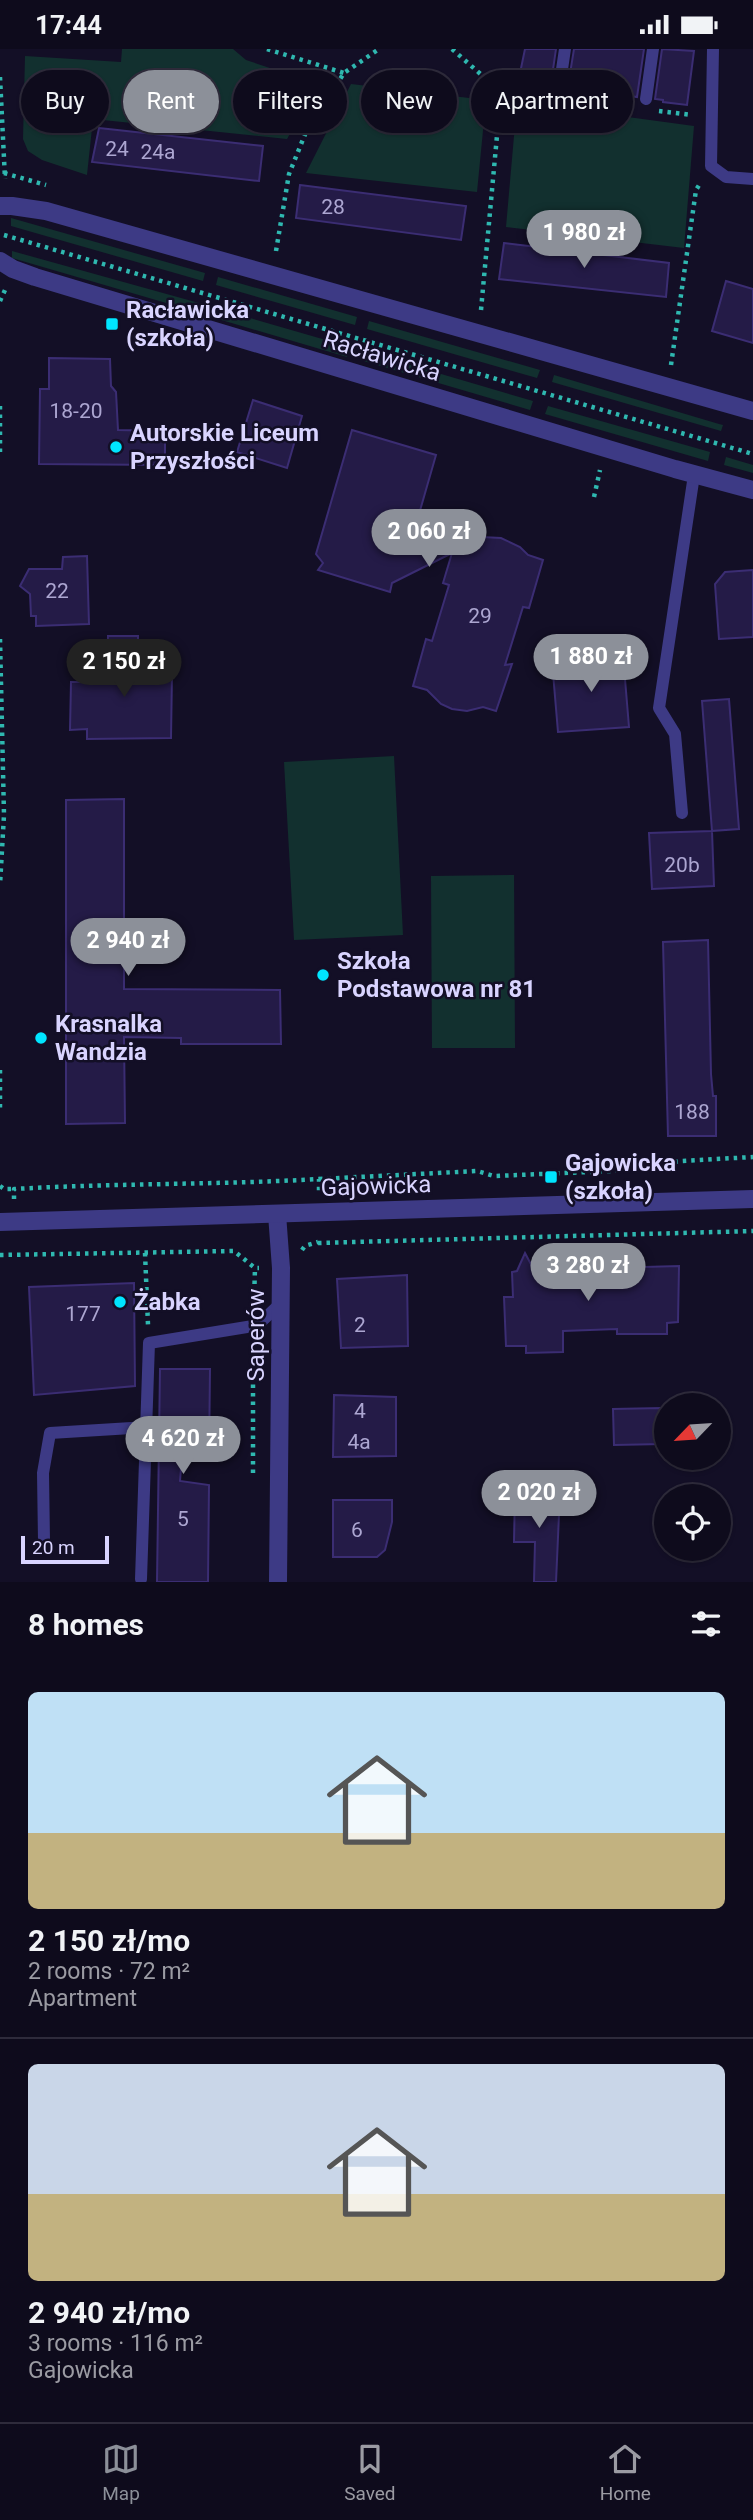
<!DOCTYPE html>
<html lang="en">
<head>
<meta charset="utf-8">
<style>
	:root { --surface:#0e0b1c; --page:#1c1929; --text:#f1f3f6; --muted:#9b9ba3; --line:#2e2b3b; --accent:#8c9099 }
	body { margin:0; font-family:Roboto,sans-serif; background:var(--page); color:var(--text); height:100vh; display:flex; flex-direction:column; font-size:26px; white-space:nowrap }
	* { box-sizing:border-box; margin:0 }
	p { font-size:23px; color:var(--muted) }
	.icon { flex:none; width:38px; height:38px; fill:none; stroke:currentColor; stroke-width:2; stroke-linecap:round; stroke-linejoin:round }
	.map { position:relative; height:1533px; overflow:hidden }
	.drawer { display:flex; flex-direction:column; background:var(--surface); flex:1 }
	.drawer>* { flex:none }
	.hud { position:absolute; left:21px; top:21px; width:712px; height:63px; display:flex; gap:14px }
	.needle { width:46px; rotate:245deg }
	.fabs { position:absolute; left:654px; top:1344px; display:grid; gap:14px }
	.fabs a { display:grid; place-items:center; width:77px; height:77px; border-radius:50%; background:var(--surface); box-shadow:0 2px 5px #0004,0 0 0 2px var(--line); font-size:35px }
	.scale { position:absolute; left:21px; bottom:18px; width:88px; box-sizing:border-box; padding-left:7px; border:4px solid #d9d4ff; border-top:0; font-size:19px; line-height:24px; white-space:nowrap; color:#d9d4ff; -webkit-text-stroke:5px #130f26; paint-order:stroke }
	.price { position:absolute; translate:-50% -60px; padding:0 16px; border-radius:24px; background:var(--accent); color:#fff; font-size:23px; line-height:46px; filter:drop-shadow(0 2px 4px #0008) }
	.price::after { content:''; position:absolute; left:50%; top:42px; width:21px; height:16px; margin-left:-10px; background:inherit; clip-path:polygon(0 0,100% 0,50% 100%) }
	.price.active { background:#222; color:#fff }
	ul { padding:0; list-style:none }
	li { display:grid; align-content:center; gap:14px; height:371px; padding:0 28px }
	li+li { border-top:2px solid var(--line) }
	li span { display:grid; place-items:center; height:217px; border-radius:10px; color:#555 }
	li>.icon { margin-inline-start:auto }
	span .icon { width:126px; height:126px; fill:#fffc; stroke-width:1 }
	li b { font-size:30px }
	h2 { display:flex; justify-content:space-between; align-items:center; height:84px; padding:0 28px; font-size:30px }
	.tag { padding:0 24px; border-radius:32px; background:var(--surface); box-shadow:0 2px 5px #0004,0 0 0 2px var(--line); font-size:24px; line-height:63px }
	.tag.active { background:var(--accent); color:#fff }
	.status { display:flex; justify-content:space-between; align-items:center; height:49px; padding:0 35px; background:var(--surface); direction:ltr }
	.status svg { height:19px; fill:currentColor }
	.tabs { display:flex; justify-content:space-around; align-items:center; height:98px; border-top:2px solid var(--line); background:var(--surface); font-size:19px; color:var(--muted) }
	.tabs a { display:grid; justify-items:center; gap:4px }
	.tabs .active { color:var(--accent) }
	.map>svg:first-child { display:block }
</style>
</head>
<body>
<div class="status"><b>17:44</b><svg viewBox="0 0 49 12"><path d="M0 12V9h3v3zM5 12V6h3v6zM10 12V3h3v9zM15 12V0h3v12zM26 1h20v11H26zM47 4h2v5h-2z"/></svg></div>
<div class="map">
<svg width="753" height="1533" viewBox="0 0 753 1533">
	<rect width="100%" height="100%" fill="#130f26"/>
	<g fill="#12302f">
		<path d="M 122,0 L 233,0 L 246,11 L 318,35 L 287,90 L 93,70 L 87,126 L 42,111 L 28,102 L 23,90 L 25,7 L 121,13 Z"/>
		<path d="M 351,35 L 486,51 L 477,143 L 306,124 Z"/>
		<path d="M 517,53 L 694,77 L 684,199 L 506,178 Z"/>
		<path d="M 11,169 L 205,224 L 203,232 L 11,177 Z"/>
		<path d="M 12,202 L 199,254 L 197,263 L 12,209 Z"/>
		<path d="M 218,228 L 357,268 L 355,276 L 216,236 Z"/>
		<path d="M 212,258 L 350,298 L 347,308 L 208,267 Z"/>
		<path d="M 369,272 L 540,321 L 537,329 L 367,280 Z"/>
		<path d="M 363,302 L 533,352 L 530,361 L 360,311 Z"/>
		<path d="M 554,326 L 719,375 L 723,376 L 721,382 L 552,333 Z"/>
		<path d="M 548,357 L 710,403 L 708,412 L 545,365 Z"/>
		<path d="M 726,408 L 753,416 L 753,424 L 724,416 Z"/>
		<path d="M 394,707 L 403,886 L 294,891 L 284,713 Z"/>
		<path d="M 514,826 L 515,999 L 432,999 L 431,827 Z"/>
	</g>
	<g fill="#241b47" stroke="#3b2d73" stroke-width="2">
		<path d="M 525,0 L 556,0 L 551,34 L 519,29 Z"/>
		<path d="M 574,0 L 644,0 L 637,48 L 568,37 Z"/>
		<path d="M 662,0 L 694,2 L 687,56 L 663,53 L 663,51 L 655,50 Z"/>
		<path d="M 99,79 L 263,97 L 259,132 L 92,113 Z"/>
		<path d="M 300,136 L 466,157 L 461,191 L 296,169 Z"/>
		<path d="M 504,194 L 669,214 L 666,248 L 499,230 Z"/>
		<path d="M 726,232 L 753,240 L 753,294 L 712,282 Z"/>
		<path d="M 49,309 L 110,310 L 111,337 L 116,343 L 118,381 L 165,382 L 165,416 L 39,415 L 40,340 L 49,340 Z"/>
		<path d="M 253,351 L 302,367 L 287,419 L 237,403 Z"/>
		<path d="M 352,381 L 436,406 L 417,472 L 473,490 L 482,488 L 501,489 L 520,498 L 528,506 L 543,511 L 529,559 L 523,558 L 505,616 L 512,615 L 496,662 L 483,658 L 467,662 L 452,660 L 441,655 L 427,641 L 413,637 L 426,590 L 432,592 L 449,536 L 443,534 L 452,504 L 392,534 L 390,543 L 318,521 L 323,514 L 316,505 Z"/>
		<path d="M 87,507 L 89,575 L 36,577 L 36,567 L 31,567 L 30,545 L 20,537 L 29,520 L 62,520 L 63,508 Z"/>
		<path d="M 753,521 L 753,588 L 719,590 L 715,535 L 725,523 Z"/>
		<path d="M 108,587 L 138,587 L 138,624 L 172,624 L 171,689 L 87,690 L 87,680 L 70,681 L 71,633 L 107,633 Z"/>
		<path d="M 623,606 L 629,678 L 558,683 L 552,612 Z"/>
		<path d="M 729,650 L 739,780 L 712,782 L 714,837 L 652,840 L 649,784 L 712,782 L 702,652 Z"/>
		<path d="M 124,750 L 124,940 L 280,941 L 281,995 L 181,995 L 181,989 L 124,988 L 125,1074 L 66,1075 L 66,751 Z"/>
		<path d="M 708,891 L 711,1025 L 713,1047 L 716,1047 L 716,1087 L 668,1087 L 663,893 Z"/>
		<path d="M 525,1204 L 534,1221 L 679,1217 L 678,1273 L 667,1274 L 667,1285 L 617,1285 L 617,1280 L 563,1282 L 563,1303 L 526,1304 L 526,1297 L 506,1297 L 504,1248 L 513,1248 L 512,1223 L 517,1222 Z"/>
		<path d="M 407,1226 L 408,1297 L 341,1299 L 337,1230 Z"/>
		<path d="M 134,1234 L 135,1337 L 34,1346 L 29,1238 Z"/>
		<path d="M 160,1320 L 210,1320 L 209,1406 L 182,1406 L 180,1432 L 209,1436 L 208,1533 L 157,1533 Z"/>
		<path d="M 334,1346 L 396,1348 L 396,1407 L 333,1408 Z"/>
		<path d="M 662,1359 L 663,1395 L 614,1396 L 613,1360 Z"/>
		<path d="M 515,1442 L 560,1443 L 556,1533 L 534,1533 L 535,1493 L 514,1493 Z"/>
		<path d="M 333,1451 L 392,1451 L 392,1473 L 385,1501 L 377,1508 L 333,1508 Z"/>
	</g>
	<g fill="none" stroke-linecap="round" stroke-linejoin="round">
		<g stroke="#2fb8b0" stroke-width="4.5" stroke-dasharray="3.5 5" stroke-linecap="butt">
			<path d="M 267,0 L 344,24"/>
			<path d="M 452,0 L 501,43"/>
			<path d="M 0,28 L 5,130"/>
			<path d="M 572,52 L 629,59"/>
			<path d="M 659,62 L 692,66"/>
			<path d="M 4,124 L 46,136"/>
			<path d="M 4,186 L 753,405"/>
			<path d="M 276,202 L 289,125 L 306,83 L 344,24 L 379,0"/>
			<path d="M 0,252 L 5,241"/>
			<path d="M 481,261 L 501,43 L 546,48"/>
			<path d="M 671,316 L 696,141 L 701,133"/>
			<path d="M 0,357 L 0,403"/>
			<path d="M 594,448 L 600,421"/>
			<path d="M 0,590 L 4,766 L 0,836"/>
			<path d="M 0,1021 L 0,1059"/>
			<path d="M 319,1130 L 477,1122 L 494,1127 L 612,1122 L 682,1112 L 753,1108"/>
			<path d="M 0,1137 L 4,1140 L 14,1140"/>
			<path d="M 14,1150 L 14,1140 C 116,1134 218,1136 319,1130 L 319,1143"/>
			<path d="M 318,1194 L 753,1182"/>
			<path d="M 302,1201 L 305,1197 L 318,1193"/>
			<path d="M 145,1204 L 148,1276"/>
			<path d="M 0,1206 L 234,1202 L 255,1219 L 259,1219"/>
			<path d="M 254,1252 L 255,1219"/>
			<path d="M 253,1424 L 253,1296"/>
		</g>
		<g stroke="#3d3a85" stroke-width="12">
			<path d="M 713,0 L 711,117 L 726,128 L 753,130"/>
			<path d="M 560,34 L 565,0"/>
			<path d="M 646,50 L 653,0"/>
			<path d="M 682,764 L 675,685 L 659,659 L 694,426"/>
			<path d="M 44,1492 L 43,1424 L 50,1384 L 148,1378"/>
			<path d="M 141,1530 L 149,1294 L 253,1277 L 263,1271 L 281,1254"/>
		</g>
		<g stroke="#3d3a85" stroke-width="18">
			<path d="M 0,157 L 12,157 L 46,162 L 753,362"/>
			<path d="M 277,1165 L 281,1219 L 278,1533"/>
		</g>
		<g stroke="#3d3a85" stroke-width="18">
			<path d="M 0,212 L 13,220 L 35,228 L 675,420 L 753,441"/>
			<path d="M 0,1173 L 753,1150"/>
		</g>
	</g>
	<g fill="#00e5ff" stroke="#130f26" stroke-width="2.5">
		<rect x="105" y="268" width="14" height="14" rx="3.5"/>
		<circle cx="116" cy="398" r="7"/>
		<circle cx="323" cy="926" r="7"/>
		<circle cx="41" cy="989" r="7"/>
		<rect x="544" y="1121" width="14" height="14" rx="3.5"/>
		<circle cx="120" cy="1253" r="7"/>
	</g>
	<g text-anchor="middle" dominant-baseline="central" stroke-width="5" stroke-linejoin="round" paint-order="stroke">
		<g font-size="21" fill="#aca6d1">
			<text x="117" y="100">24</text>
			<text x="158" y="103">24a</text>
			<text x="333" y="158">28</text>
			<text x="76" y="362">18-20</text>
			<text x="57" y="542">22</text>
			<text x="480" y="567">29</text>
			<text x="682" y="816">20b</text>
			<text x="692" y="1063">188</text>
			<text x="83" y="1265">177</text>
			<text x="360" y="1276">2</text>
			<text x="360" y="1362">4</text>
			<text x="359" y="1393">4a</text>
			<text x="183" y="1470">5</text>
			<text x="357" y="1481">6</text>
		</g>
		<g font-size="24" font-weight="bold" fill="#d9d4ff" stroke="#130f26" text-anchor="start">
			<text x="126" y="261">Racławicka<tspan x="126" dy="28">(szkoła)</tspan></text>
			<text x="130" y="384">Autorskie Liceum<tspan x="130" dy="28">Przyszłości</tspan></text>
			<text x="337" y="912">Szkoła<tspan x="337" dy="28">Podstawowa nr 81</tspan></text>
			<text x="55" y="975">Krasnalka<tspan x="55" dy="28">Wandzia</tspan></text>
			<text x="565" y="1114">Gajowicka<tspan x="565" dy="28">(szkoła)</tspan></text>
			<text x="134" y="1253">Żabka</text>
		</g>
		<g font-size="24" fill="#d9d4ff" stroke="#130f26">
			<text transform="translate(382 307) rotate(17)">Racławicka</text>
			<text transform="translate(376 1137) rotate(-2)">Gajowicka</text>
			<text transform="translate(256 1286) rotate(-90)">Saperów</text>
		</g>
	</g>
</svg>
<div class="fabs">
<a><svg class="needle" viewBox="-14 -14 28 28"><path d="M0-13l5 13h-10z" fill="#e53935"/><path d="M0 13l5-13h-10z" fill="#9b9ba3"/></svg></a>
<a><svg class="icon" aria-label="locate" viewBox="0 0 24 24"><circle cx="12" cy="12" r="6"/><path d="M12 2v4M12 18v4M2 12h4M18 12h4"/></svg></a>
</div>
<div class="scale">20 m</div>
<b class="price" style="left:584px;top:221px">1 980 zł</b>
<b class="price" style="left:429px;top:520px">2 060 zł</b>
<b class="price" style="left:591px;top:645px">1 880 zł</b>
<b class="price active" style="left:124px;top:650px">2 150 zł</b>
<b class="price" style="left:128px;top:929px">2 940 zł</b>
<b class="price" style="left:588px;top:1254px">3 280 zł</b>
<b class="price" style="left:183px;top:1427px">4 620 zł</b>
<b class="price" style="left:539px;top:1481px">2 020 zł</b>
<div class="hud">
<a class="tag">Buy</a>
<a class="tag active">Rent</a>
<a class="tag">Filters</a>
<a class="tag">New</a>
<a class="tag">Apartment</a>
</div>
</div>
<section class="drawer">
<h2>8 homes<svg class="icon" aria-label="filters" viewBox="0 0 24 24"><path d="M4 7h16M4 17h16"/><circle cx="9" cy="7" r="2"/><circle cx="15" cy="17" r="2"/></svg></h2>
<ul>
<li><span style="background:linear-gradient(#bfe0f5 65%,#c2b280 0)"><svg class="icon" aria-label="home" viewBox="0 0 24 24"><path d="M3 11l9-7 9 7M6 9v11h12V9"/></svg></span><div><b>2 150 zł/mo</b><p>2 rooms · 72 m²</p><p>Apartment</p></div></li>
<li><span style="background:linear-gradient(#c9d6e8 60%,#c2b280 0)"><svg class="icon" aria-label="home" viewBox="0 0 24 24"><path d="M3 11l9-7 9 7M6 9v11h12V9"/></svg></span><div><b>2 940 zł/mo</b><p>3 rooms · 116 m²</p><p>Gajowicka</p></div></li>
</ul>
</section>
<nav class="tabs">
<a class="active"><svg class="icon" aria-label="map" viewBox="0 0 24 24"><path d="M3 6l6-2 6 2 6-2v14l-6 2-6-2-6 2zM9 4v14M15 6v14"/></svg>Map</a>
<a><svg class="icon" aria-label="saved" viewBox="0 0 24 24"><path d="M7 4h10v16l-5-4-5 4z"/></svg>Saved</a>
<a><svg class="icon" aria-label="home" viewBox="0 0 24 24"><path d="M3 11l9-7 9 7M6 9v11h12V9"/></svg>Home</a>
</nav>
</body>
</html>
